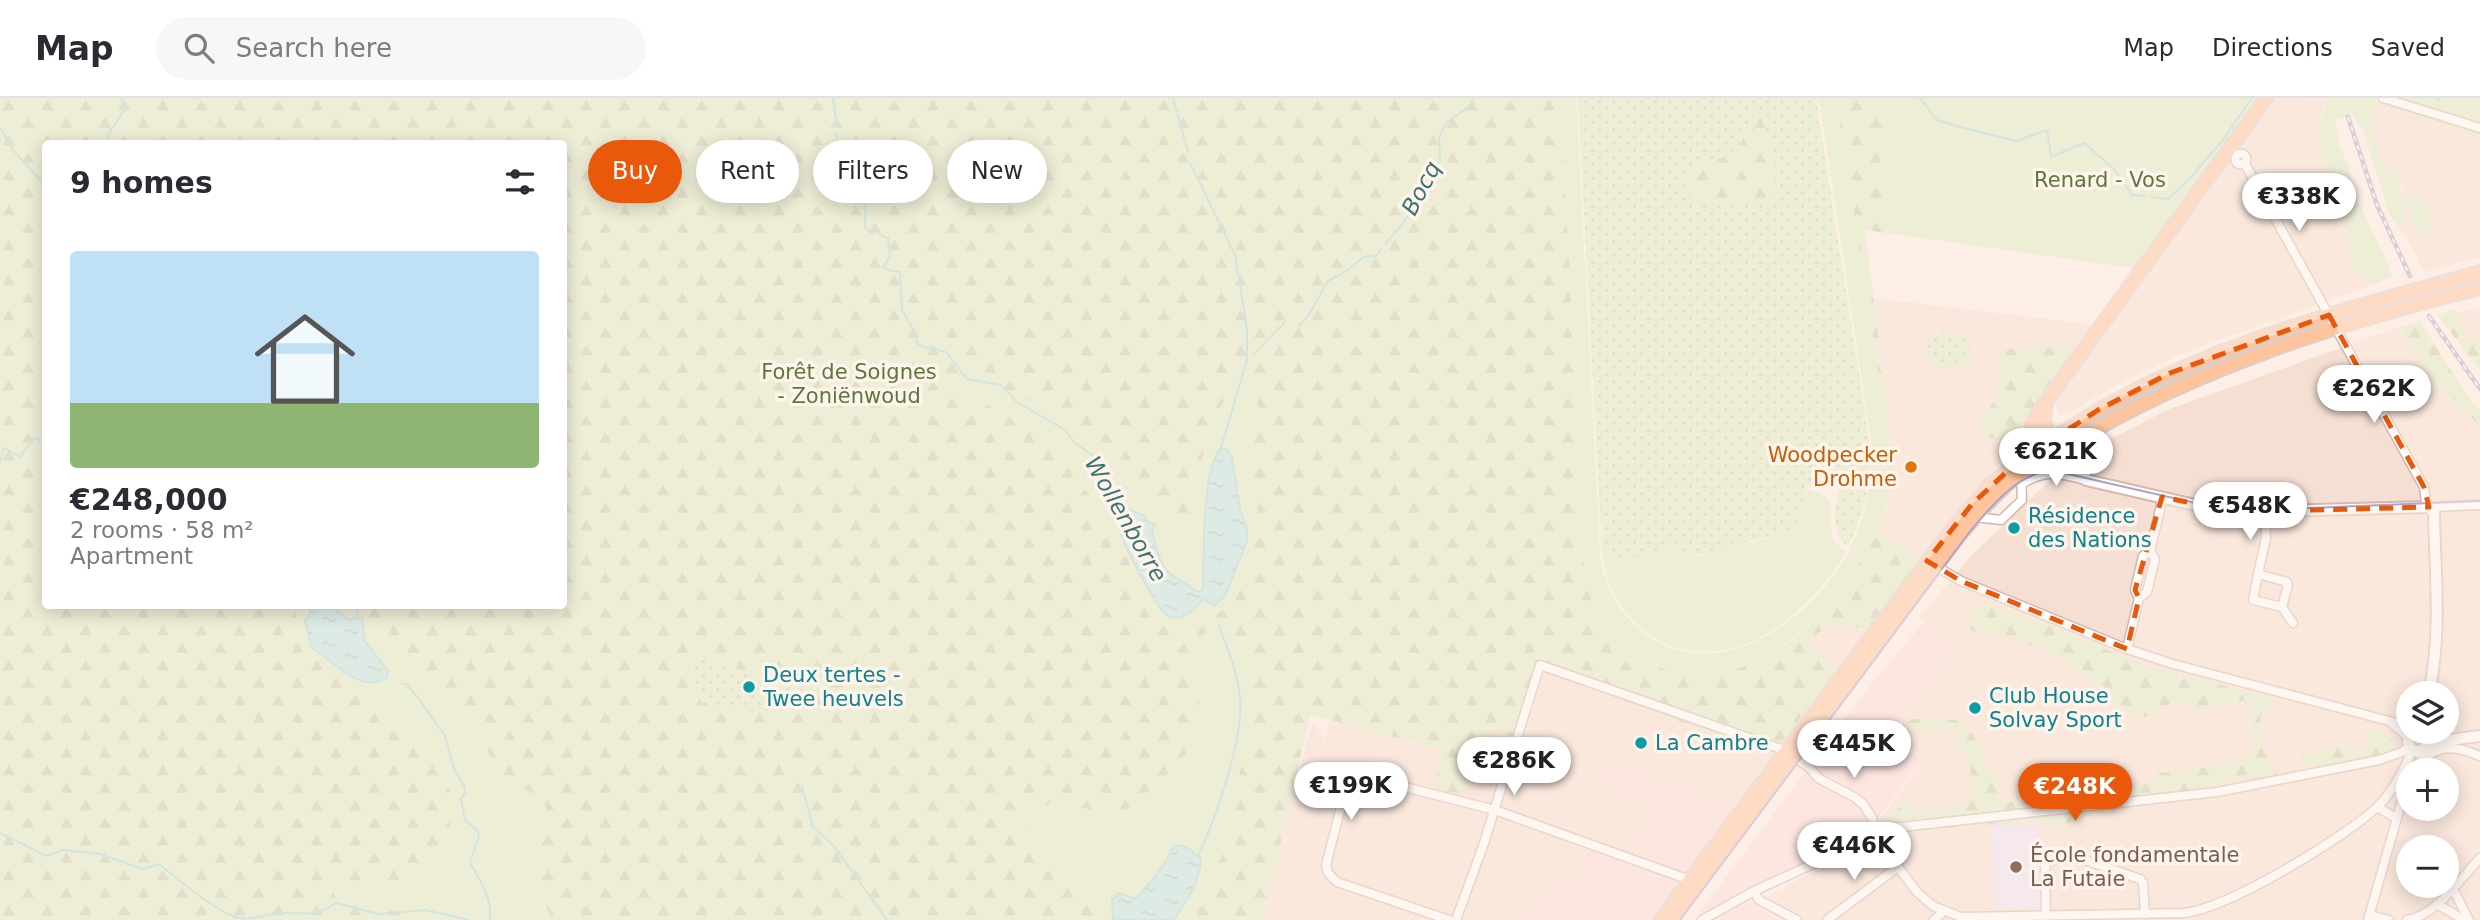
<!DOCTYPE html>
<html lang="en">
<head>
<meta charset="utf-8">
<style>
	:root { --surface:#fff; --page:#f7f7f7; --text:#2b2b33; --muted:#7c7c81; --line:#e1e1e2; --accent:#ea580c }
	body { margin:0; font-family:"DejaVu Sans",sans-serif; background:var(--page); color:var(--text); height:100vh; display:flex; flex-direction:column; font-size:26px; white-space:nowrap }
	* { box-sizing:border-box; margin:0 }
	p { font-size:23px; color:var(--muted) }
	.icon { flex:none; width:38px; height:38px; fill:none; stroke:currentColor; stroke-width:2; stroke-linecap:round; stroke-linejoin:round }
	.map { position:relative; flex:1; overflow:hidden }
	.panel { position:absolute; left:42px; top:42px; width:525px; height:469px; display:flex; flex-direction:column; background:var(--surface); border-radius:7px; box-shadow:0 4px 18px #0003 }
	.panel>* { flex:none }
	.banner { position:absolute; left:588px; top:42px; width:665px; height:63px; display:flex; gap:14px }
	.tools { position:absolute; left:2396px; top:583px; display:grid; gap:14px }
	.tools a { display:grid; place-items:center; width:63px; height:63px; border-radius:50%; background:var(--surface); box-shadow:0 4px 18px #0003; font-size:35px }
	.price { position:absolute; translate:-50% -60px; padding:0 16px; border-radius:24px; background:#fff; color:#222; font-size:23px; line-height:46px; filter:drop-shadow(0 2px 4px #0008) }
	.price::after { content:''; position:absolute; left:50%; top:42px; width:21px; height:16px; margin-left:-10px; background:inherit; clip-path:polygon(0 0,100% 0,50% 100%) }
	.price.active { background:var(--accent); color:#fff }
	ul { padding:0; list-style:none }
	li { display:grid; align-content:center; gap:14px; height:371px; padding:0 28px }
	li+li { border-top:2px solid var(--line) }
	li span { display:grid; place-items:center; height:217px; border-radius:7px; color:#555 }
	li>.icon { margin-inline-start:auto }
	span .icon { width:126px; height:126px; fill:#fffc; stroke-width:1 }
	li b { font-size:30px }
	h2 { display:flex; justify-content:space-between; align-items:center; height:84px; padding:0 28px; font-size:30px }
	.pill { padding:0 24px; border-radius:32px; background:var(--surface); box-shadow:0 4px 18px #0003; font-size:24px; line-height:63px }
	.pill.active { background:var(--accent); color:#fff }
	header { display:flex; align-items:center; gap:42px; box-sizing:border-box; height:98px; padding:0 35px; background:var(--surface); border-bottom:2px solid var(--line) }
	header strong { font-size:33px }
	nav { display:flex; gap:38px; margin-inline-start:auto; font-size:24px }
	.search { width:490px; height:63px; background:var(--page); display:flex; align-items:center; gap:18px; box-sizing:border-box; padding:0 24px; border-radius:38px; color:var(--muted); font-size:26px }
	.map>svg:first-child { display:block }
</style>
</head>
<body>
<header>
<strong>Map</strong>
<div class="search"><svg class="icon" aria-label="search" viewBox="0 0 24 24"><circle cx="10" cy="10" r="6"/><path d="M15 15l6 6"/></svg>Search here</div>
<nav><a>Map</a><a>Directions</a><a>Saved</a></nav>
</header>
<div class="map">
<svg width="2480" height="822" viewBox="0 0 2480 822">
	<defs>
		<pattern id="grass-dots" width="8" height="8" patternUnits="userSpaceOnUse" patternTransform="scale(1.75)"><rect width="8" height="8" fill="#dcebc3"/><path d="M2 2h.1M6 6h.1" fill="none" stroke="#c0cba9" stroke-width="1.8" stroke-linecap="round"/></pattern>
		<pattern id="forest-firs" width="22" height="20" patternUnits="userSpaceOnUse" patternTransform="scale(1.75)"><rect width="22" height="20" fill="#dcebc3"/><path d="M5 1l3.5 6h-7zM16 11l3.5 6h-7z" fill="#c0cba9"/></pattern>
		<pattern id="water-ripples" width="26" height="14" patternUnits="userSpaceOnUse" patternTransform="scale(1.75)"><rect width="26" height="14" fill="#b9e7e4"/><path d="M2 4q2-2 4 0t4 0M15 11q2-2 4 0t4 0" fill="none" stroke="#9bbebb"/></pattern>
	</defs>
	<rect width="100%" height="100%" fill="#fdefe5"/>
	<g fill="#f5dfd3" fill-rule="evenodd">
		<path d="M 2274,0 L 2332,2 L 2323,12 L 2317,27 L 2326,73 L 2335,108 L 2346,135 L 2350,163 L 2358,175 L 2372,187 L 2181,256 L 2113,289 L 2067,316 L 2059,315 L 2056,306 L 2059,298 Z"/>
		<path d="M 2373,4 L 2480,39 L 2480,159 L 2425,174 L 2406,139 L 2402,126 L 2403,89 L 2397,74 L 2380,68 L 2372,21 Z"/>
		<path d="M 1873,200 L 2097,227 L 1996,370 L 1921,463 L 1879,432 L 1895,373 Z"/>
		<path d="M 2480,210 L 2480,266 L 2462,246 L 2453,216 Z"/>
		<path d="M 2402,228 L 2401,235 L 2456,303 L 2480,328 L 2480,822 L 1781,822 L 1756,804 L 1860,749 L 1924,662 L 1892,637 L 1952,550 L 1919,520 L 1970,459 L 2072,361 L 2167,312 ZM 2408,595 L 2446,595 L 2446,634 L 2408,634 ZM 2408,672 L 2446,672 L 2446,710 L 2408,710 ZM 2408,749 L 2446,749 L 2446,788 L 2408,788 Z"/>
		<path d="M 1838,525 L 1867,532 L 1837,572 L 1809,544 L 1818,535 Z"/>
		<path d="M 1545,572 L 1771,658 L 1734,709 L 1612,668 L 1606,690 L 1653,707 L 1635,759 L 1588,748 L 1571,795 L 1540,800 L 1534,812 L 1520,808 L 1516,822 L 1259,822 L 1282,715 L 1300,678 L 1302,659 L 1313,625 L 1325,642 L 1330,623 L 1444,653 L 1484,630 L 1518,641 L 1525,636 Z"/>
	</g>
	<g fill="#fddcd9">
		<path d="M 1923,525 L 1951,550 L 1891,637 L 1922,663 L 1870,731 L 1740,796 L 1778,822 L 1694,822 L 1872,585 Z"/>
		<path d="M 1612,668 L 1734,709 L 1654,822 L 1516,822 L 1520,808 L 1534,812 L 1540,800 L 1550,790 L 1571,795 L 1588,748 L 1635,759 L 1653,707 L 1606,690 Z"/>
	</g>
	<path fill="#ece2f9" d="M 2038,727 L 2040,809 L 1994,810 L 1992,728 Z"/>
	<g fill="url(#grass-dots)">
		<path d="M 1578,0 L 1816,0 L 1870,348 C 1872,381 1863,419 1848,448 C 1827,437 1836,393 1846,377 L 1843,375 L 1840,378 L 1807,389 L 1795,429 L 1775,438 L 1751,443 L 1719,454 L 1686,458 L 1678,451 C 1655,455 1621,468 1602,451 Z"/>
		<path d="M 2315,225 L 2318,234 L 2073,340 L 2069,334 L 2155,285 Z"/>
		<path d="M 1940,235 C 1956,234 1967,238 1973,254 L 1970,263 C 1937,283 1910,250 1940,235 Z"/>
		<path d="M 700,559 L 714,564 L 727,565 L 753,580 L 756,578 C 781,586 786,568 804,570 L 802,598 L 792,603 L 787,612 C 757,615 730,612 701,604 L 690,562 Z"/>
	</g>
	<g fill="url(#forest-firs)" fill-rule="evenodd">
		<path d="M 0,0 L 1561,0 L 1584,468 C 1587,501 1600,524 1624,546 C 1648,568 1675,577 1707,575 C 1813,570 1891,443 1889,345 L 1836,0 L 2266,0 L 2142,171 L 1865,132 L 1895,373 L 1879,432 L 1921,463 L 1867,532 L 1838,525 L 1818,535 L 1809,543 L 1837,572 L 1771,658 L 1542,572 L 1519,641 L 1484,630 L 1463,698 L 1433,691 L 1443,652 L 1310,617 L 1263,822 L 0,822 ZM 46,46 L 564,46 L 564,508 L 332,508 L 347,521 L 320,508 L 46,508 ZM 700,559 L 714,564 L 727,565 L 753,580 L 756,578 C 781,586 785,569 803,570 L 805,573 L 801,598 L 793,603 L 786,612 C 757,615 730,612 701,604 L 690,562 Z"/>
		<path d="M 1753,17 L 1760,17 L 1775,56 L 1775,103 L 1694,109 L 1686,74 L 1689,69 L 1741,55 L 1742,42 L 1746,32 L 1754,32 Z"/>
		<path d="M 2451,211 L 2457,215 L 2466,244 L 2480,242 L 2480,272 L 2438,218 Z"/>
		<path d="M 2420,223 L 2468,299 L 2480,312 L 2480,328 C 2462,310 2399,251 2402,228 Z"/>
		<path d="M 2075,248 L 2003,353 L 2000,344 L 1981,335 L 1978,325 L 1995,302 L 2002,252 Z"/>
		<path d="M 1979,506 L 1991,507 L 2037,523 L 2151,570 L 2275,600 L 2260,619 C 2262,640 2264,660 2277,677 L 2243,679 L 2179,697 L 2120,704 L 2075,724 L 2050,728 L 2027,719 L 2014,726 L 1969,727 L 1914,735 L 1880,732 L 1879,727 L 1891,719 L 1905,702 L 1918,715 L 1959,709 L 1974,701 L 1970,668 L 1958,645 L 1954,629 L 1900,636 L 1895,631 L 1912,621 L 1957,622 L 1966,627 L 1980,647 L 1984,668 L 1989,673 L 1995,673 L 1999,703 L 2010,704 L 2106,695 L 2109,692 L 2154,684 L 2158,673 L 2168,675 L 2242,663 L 2253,653 L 2251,613 L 2244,603 C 2209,600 2214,626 2174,601 L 2160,614 L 2146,619 L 2131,614 L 2123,615 L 2108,591 L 2060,562 L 2049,551 L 2026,546 L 2002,536 L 1971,533 L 1969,523 Z"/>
		<path d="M 2377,631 L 2400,647 C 2389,662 2340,665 2321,668 L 2312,669 L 2301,666 L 2301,659 C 2321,655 2338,644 2357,653 L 2365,651 L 2372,632 Z"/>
	</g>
	<g fill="#dcebc3">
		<path d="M 1561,0 L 1576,0 L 1600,455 C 1603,485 1614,508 1637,529 C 1712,599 1823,518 1854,442 C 1866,414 1873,379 1872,348 L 1819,0 L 1836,0 L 1889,345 C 1890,379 1882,418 1868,449 C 1828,533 1711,627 1624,546 C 1600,524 1587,501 1584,468 Z"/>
		<path d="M 1890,0 L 2265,0 L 2142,171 L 1884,134 L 1880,63 Z"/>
		<path d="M 2331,0 L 2480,0 L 2480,39 L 2373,5 L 2372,21 L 2380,68 L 2397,74 C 2405,95 2400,117 2406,139 L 2389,115 L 2363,32 L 2356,24 L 2354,17 L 2336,22 L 2339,46 L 2349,69 L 2352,91 L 2388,166 L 2392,179 L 2372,187 L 2358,175 L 2350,163 L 2346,135 L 2329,86 L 2317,27 Z"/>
		<path d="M 2422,95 L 2434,131 L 2417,138 L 2404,102 Z"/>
		<path d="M 978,279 L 1030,302 L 1064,326 L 1101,356 L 1118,384 L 1177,424 L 1189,450 L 1193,444 L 1191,400 L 1207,345 L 1219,311 L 1232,291 L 1242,282 L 1250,282 L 1257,295 L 1258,311 L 1254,340 L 1253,380 L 1260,427 L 1259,436 L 1239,484 L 1225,509 L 1178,551 L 1164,527 L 1141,505 L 1140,491 L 1128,462 L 1103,425 L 1090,398 L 1075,378 L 1048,348 L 1018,325 L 965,292 L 966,285 Z"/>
		<path d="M 1810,392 C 1815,394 1822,396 1826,399 C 1840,412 1819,437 1846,454 C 1813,506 1762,558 1696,553 C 1671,551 1651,541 1634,523 C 1614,502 1605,481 1602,451 C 1621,468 1652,454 1675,449 L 1686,458 L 1700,458 L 1775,438 L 1795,429 L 1806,393 Z"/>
		<path d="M 298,508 L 344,508 L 375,536 L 441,589 L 480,641 L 503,677 L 542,702 L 546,710 L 546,720 L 532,752 L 547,811 L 552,822 L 427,822 L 419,818 L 336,800 L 333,794 L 338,789 L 394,783 L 421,774 L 441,752 L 448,738 L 451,723 L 450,693 L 437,665 L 403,621 L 327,562 L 308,542 L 293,510 Z"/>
		<path d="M 1222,520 L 1249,573 L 1252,605 L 1250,637 L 1234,695 L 1222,757 L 1210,785 L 1183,822 L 1096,822 L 1099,804 L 1067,770 L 1036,753 L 1021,741 L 1028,716 L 1050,705 L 1102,713 L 1127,711 L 1155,689 L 1185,657 L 1199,604 L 1186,562 L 1189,550 Z"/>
	</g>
	<g fill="url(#water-ripples)" stroke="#9fd9d6" stroke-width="2">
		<path d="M 1220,351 L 1228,352 L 1232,360 L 1240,412 L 1247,431 L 1247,443 L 1225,498 L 1214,508 L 1204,501 C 1195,509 1185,525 1168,518 C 1158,513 1123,447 1121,434 C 1120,429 1121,422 1121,417 L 1107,405 L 1110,399 L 1117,399 C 1121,404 1125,410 1130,412 C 1139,415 1144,416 1149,425 L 1153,425 L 1155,427 L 1152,432 C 1155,445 1158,463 1168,474 C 1173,479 1189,487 1196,493 L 1200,493 L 1203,490 C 1204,461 1202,370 1220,351 Z"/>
		<path d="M 320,508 L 332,508 L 347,521 L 362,520 L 365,543 L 388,573 L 387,580 L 377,584 L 364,584 L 350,578 L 312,550 L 305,523 L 311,514 Z"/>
		<path d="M 1174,747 L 1187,749 L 1201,761 C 1199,786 1187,802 1174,822 L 1113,822 L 1112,802 L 1118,795 L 1135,801 C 1151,785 1165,768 1174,747 Z"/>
	</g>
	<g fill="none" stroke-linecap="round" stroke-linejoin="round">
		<g stroke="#9fd9d6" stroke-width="2">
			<path d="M 833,0 L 837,28"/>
			<path d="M 1173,0 L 1188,54"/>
			<path d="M 1920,0 L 1937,22 L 1960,29 L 2016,43 L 2047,32 L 2051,59 L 2084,45 L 2114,71 L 2132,97 L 2144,98"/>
			<path d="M 2437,2 L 2439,0"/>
			<path d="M 0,30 L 14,53 L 46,89"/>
			<path d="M 836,35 C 838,52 837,70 852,81 L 860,78 L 866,84 L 865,129 L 873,136"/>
			<path d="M 108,46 L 108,37 L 125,11 L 121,0"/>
			<path d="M 1190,65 L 1235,157 L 1247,231 L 1247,262 L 1220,353"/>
			<path d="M 2151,99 L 2168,101 L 2191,79 L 2222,43 L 2252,0"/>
			<path d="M 880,137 L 888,140 L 890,158 L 883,169 L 891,173 L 900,174 L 902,212 L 914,233 L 918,247 L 946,254 L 967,281 L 1001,287 L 1017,304 L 1065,332 L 1075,345 L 1093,358 L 1111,400"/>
			<path d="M 1386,145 L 1406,121 L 1440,62 L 1439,40 L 1446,25 L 1467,10 L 1474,0"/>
			<path d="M 1299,228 L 1308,218 L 1328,183 L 1348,172 L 1364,159 L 1376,158 L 1382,150"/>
			<path d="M 1254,256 L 1286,223"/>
			<path d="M 0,364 L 4,350 L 20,359 L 34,340 L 46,344"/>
			<path d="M 306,508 L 312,515"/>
			<path d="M 356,520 L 358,508"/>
			<path d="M 402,586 L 406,586 L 419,601 L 445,638 L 454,671 L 464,688 L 465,694 L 461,701 L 465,722 L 477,732 L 479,738 L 470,765 C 481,784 492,799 490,822"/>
			<path d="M 802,688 L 813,729 L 833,747 L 887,822"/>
			<path d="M 0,735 L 46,758 L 63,752 L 100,756 L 143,771 L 159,766 C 175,779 222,819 241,820 C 256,822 269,815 284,815 C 311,814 311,821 336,805 L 378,816 L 425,812 L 469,822"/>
			<path d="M 1198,758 C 1215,723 1244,639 1240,601 C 1238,575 1228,552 1219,528"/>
		</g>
		<defs>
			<g id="street">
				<path d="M 2383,0 L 2480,30"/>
				<circle cx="2241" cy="61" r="5.5"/>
				<path d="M 2245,66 L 2424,389 L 2426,403 L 2429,409 L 2480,407"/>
				<path d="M 2022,386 C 2044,371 2062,376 2086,382"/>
				<path d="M 1975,419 L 2001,422 L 2022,402 L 2021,375"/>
				<path d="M 1932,466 L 1961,483 L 2127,551 L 2173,566 L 2408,628"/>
				<path d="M 2258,476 L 2287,484 L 2288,487 L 2282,509 L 2253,502 Z"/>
				<path d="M 2258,476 L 2266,440 L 2265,414"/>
				<path d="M 2139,500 L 2147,494 L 2155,461 L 2150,453"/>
				<path d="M 2282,509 L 2293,525"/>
				<path d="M 2127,551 L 2139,500 L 2135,492 L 2143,458 L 2150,453 L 2163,399"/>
				<path d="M 2392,625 L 2409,640"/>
				<path d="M 2413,672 C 2433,646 2452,646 2480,658"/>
				<path d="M 2377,709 L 2396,720"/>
				<path d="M 2452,789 L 2469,822"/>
				<path d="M 1754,793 L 1759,802 L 1797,822"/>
				<path d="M 2437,806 L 2464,822"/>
				<path d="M 2370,817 L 2389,822"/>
				<path d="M 2046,818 L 2045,764 L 2073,758 L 2140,781 L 2143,785 L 2145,816"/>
				<path d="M 1449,822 L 1337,784 L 1328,775 L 1326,767 L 1343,701 L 1352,682 L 1369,680 L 1495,712 L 1690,782"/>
				<path d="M 1456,822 L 1483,748 L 1540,567 L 1781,651 L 1810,670 L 1818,680 L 1854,699 L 1863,706 L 1872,720 L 1877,736 L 1898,769 L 1917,794 L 1933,808 L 1961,819 L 2184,815 C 2229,810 2340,742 2375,711 C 2391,697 2405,671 2412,652"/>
				<path d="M 1702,822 L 1754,793 L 1892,730 L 2217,694 L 2379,662 L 2402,654 L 2409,648"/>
				<path d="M 1827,822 L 1898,769"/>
				<path d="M 1934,822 L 1944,813"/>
				<path d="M 2368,822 L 2408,681"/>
				<path d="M 2407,822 C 2437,817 2460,781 2480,760"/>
			</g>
			<g id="secondary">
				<path d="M 2088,336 L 2079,365 L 2086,382 L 2217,412 L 2238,414 L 2429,409 L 2434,415 C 2435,476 2442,535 2429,595"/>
				<path d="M 2418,634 L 2410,638 L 2408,644 L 2410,650 L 2418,654 L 2428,648 L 2450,642 L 2480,638"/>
				<path d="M 2418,634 L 2428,639 L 2447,641"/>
			</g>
			<g id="primary">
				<path d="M 2046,306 C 2043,322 2044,329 2052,342"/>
				<path d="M 2041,356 L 2031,341 L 2032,326 L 2037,316 L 2266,0"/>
				<path d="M 1660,822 L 1950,433 L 1990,387 L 2023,360 L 2098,312 L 2153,283 L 2213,257 L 2267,237 L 2345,212 L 2480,174"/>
				<path d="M 1671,822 L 1958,439 C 1978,415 2000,390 2026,371 C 2041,360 2060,352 2077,342 C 2200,269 2341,224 2480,190"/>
			</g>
		</defs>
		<use href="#street" stroke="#d1b6ad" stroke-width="11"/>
		<use href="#secondary" stroke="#d7b6ad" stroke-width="14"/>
		<use href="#primary" stroke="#d9cecc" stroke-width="16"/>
		<use href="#street" stroke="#fff" stroke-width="8"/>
		<use href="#secondary" stroke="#fff" stroke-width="10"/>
		<use href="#primary" stroke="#fdc49d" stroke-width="12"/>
		<path stroke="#afa3c7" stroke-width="2" d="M 1680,822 L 1968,436 C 1988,412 2020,371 2055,373 L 2217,410 L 2238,413 L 2480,403"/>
		<defs>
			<g id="rail">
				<path d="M 2348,19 L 2377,107 L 2410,178"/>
				<path d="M 2429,218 L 2480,291"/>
			</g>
		</defs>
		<use href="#rail" stroke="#afa3c7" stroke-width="4.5"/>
		<use href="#rail" stroke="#fff4ec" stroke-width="2" stroke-dasharray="5" stroke-linecap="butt"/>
	</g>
	<path d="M0 0H2480V822H0ZM 2329,217 L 2424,389 L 2429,409 L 2238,414 L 2162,399 L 2135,492 L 2139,500 L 2127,551 L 1961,483 L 1927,463 L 1972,406 L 2014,367 L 2098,312 L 2170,275 Z" fill="#fdefe5" fill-opacity=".55" fill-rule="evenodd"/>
	<path fill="none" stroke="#e8590c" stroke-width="5" stroke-dasharray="14 9" stroke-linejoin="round" d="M 2329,217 L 2424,389 L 2429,409 L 2238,414 L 2162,399 L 2135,492 L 2139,500 L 2127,551 L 1961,483 L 1927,463 L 1972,406 L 2014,367 L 2098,312 L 2170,275 Z"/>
	<circle fill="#e8710a" stroke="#fff4ec" stroke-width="2.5" cx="1911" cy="369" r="7"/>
	<g fill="#0f9aa8" stroke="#fff4ec" stroke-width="2.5">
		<circle cx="2014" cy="430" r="7"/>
		<circle cx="749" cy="589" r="7"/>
		<circle cx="1975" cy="610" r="7"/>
		<circle cx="1641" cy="645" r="7"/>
	</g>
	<circle fill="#8d6e63" stroke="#fff4ec" stroke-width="2.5" cx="2016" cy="769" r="7"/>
	<g text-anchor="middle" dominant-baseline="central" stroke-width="7" stroke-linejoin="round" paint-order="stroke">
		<g font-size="21" fill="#5b773e" stroke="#fff4ec">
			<text x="2100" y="82">Renard - Vos</text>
			<text x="849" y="274">Forêt de Soignes<tspan x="849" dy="24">- Zoniënwoud</tspan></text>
		</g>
		<g font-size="21" fill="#c56008" stroke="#fff4ec" text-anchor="end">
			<text x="1897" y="357">Woodpecker<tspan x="1897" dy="24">Drohme</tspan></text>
		</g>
		<g font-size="21" fill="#0d838f" stroke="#fff4ec" text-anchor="start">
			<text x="2028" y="418">Résidence<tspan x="2028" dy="24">des Nations</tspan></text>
			<text x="763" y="577">Deux tertes -<tspan x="763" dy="24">Twee heuvels</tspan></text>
			<text x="1989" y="598">Club House<tspan x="1989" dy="24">Solvay Sport</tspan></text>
			<text x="1655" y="645">La Cambre</text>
		</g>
		<g font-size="21" fill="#785e54" stroke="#fff4ec" text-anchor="start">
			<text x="2030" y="757">École fondamentale<tspan x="2030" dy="24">La Futaie</tspan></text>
		</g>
		<g font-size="23" font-style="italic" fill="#3a7572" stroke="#fff4ec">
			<text transform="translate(1421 90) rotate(-62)">Bocq</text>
			<text transform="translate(1126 421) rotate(60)">Wollenborre</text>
		</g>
	</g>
</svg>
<div class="tools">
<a><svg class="icon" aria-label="layers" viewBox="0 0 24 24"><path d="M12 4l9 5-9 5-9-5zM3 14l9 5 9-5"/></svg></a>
<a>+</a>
<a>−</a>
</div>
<b class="price" style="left:2299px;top:135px">€338K</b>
<b class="price" style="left:2374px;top:327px">€262K</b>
<b class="price" style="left:2056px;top:390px">€621K</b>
<b class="price" style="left:2250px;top:444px">€548K</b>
<b class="price" style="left:1854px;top:682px">€445K</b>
<b class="price" style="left:1514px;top:699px">€286K</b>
<b class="price" style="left:1351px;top:724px">€199K</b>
<b class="price active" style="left:2075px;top:725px">€248K</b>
<b class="price" style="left:1854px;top:784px">€446K</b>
<div class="banner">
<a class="pill active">Buy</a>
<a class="pill">Rent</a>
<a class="pill">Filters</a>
<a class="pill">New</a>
</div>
<section class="panel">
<h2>9 homes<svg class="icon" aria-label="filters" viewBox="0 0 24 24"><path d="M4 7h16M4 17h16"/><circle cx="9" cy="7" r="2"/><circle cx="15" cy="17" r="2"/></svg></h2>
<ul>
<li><span style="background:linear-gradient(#bfe0f5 70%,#8fb573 0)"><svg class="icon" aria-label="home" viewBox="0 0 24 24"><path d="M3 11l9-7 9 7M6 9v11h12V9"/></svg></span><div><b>€248,000</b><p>2 rooms · 58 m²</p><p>Apartment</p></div></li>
</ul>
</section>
</div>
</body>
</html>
